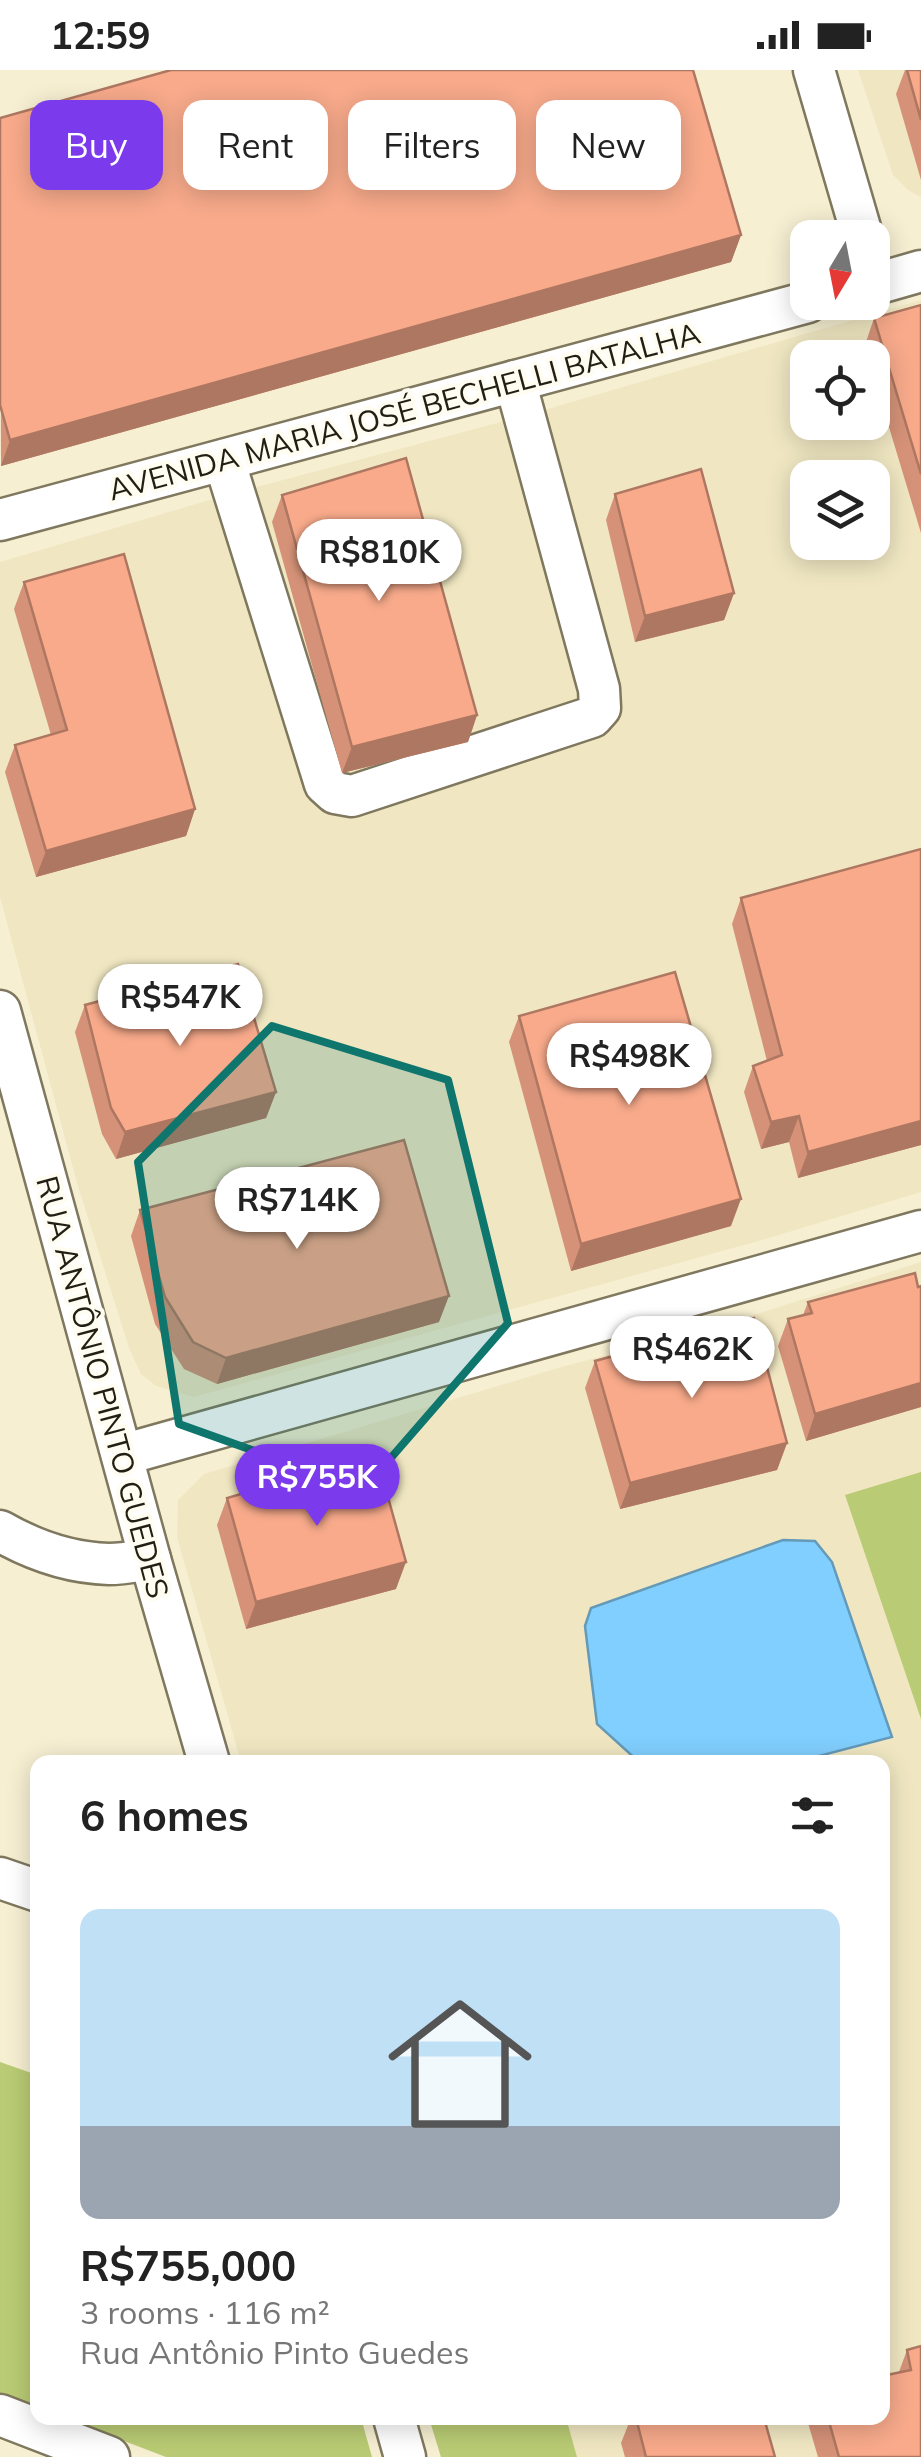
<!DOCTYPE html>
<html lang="en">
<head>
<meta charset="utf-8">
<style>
	:root { --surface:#fff; --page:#f2f2f2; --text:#222; --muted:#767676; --accent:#7c3aed }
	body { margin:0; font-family:Mulish,sans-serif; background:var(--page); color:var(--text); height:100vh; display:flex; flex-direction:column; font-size:38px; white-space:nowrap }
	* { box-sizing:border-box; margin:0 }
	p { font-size:32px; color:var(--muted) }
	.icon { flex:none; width:55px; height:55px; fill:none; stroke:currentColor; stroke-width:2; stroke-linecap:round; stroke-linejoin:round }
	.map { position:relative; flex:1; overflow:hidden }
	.drawer { position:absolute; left:30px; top:1685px; width:860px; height:670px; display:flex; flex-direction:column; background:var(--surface); border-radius:20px; box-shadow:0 5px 25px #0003 }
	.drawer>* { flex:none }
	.guide { position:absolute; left:30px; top:30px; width:862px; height:90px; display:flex; gap:20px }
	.needle { width:65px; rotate:190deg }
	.controls { position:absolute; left:790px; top:150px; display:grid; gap:20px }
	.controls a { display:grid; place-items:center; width:100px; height:100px; border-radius:20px; background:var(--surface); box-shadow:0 5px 25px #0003; font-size:50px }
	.price { position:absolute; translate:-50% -85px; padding:0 22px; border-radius:35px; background:#fff; color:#222; font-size:32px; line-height:65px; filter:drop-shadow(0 2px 5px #0008) }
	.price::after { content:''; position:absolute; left:50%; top:60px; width:30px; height:22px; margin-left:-15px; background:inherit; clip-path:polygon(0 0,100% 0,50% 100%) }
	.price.current { background:var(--accent); color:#fff }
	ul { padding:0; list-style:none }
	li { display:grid; align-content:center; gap:20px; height:530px; padding:0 50px }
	li span { display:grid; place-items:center; height:310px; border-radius:20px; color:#555 }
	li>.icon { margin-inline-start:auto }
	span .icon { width:180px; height:180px; fill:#fffc; stroke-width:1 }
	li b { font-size:42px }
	h2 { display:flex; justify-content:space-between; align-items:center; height:120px; padding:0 50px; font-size:42px }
	.tag { padding:0 35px; border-radius:20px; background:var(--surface); box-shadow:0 5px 25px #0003; font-size:35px; line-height:90px }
	.tag.current { background:var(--accent); color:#fff }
	.status { display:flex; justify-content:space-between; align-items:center; height:70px; padding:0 50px; background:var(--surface); direction:ltr }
	.status svg { height:28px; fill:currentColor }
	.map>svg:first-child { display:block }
</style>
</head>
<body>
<div class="status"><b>12:59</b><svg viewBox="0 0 49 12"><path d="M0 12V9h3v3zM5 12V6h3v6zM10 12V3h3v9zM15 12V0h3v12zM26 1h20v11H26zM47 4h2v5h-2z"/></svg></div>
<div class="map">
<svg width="921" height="2387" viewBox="0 0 921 2387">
	<rect width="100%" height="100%" fill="#f6efd2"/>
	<g fill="#f0e7c2" fill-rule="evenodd">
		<path d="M 858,0 L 921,0 L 921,127 L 908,120 L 893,105 Z"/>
		<path d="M 921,230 L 921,1122 L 762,1170 L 194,1327 L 156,1316 L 141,1304 L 129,1278 L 77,1113 L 0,827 L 0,492 L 223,426 L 534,343 ZM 808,288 L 872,288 L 872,352 L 808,352 ZM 808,408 L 872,408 L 872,472 L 808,472 Z"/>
		<path d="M 921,1192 L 921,2387 L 441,2387 L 429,2348 L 882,2348 L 882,1692 L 241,1692 L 177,1467 L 178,1430 L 204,1404 L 558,1298 L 747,1247 Z"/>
	</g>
	<g fill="#b9cb74">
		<path d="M 921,1402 L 921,1649 L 845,1425 Z"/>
		<path d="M 0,1992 L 37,2005 L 37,2337 L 0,2323 Z"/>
		<path d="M 64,2348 L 361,2348 L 372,2387 L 166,2387 Z"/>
		<path d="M 429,2348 L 566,2348 L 577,2387 L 441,2387 Z"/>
	</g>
	<path fill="#81cffe" stroke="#649ab8" stroke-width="2.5" d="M 783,1470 L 815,1471 L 832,1492 L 892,1667 L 796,1692 L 639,1692 L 597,1654 L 585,1556 L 591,1538 Z"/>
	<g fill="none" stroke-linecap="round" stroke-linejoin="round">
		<defs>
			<g id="minor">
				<path d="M 814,0 L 863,168"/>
				<path d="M 872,215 L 921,201"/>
				<path d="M 224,390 L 325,714 L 335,723 L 352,726 L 592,647 L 600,638 L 599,619 L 515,311"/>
				<path d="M 0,450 L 808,232"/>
				<path d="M 0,941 L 150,1489 L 209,1692"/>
				<path d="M 122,1385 L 921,1161"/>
				<path d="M 0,1461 C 33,1480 71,1493 109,1494 C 123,1494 137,1491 150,1489"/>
				<path d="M 0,1808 L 38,1821"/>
				<path d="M 0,2345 L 109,2387"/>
				<path d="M 394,2348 L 405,2387"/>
			</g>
		</defs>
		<use href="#minor" stroke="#7f785f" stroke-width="45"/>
		<use href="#minor" stroke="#fff" stroke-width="40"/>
	</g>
	<g fill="#d59278">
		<path d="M 905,0 L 921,0 L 921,110 L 896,24 Z"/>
		<path d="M 0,48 L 741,165 L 731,192 L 1,396 Z"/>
		<path d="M 921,235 L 921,463 L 872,301 L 872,288 L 869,288 L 865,275 L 874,248 Z"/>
		<path d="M 615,424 L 734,523 L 724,550 L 635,572 L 606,450 Z"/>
		<path d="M 282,425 L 477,645 L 468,672 L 342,703 L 272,452 Z"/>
		<path d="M 24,512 L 195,739 L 186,766 L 36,807 L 5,702 L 15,675 L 51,665 L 14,539 Z"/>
		<path d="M 921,779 L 921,1075 L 798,1108 L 789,1072 L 761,1079 L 744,1022 L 753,996 L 767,991 L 732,854 L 741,828 Z"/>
		<path d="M 85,935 L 276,1022 L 266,1048 L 116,1089 L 102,1064 L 75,962 Z"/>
		<path d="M 519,946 L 731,1156 L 571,1201 L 509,972 Z"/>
		<path d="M 140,1140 L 439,1252 L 217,1314 L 184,1299 L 155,1254 L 131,1166 Z"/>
		<path d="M 921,1216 L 921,1337 L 806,1371 L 778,1276 L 788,1249 L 803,1245 L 808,1232 Z"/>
		<path d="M 595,1291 L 787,1373 L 777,1400 L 620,1439 L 585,1318 Z"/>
		<path d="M 227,1428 L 396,1519 L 246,1559 L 217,1455 Z"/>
		<path d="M 921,2276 L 921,2387 L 818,2387 L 808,2353 L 811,2348 L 882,2348 L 907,2280 Z"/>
		<path d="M 631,2348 L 764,2348 L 775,2387 L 625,2387 L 621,2373 Z"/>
	</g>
	<g fill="#ae7761">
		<path d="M 741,165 L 731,192 L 1,396 L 10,370 Z"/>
		<path d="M 734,523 L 724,550 L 635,572 L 645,546 Z"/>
		<path d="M 477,645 L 468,672 L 342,703 L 352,677 Z"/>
		<path d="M 195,739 L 186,766 L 36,807 L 46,781 Z"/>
		<path d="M 276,1022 L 266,1048 L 116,1089 L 125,1062 Z"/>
		<path d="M 799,1046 L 789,1072 L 761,1079 L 771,1052 Z"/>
		<path d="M 921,1051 L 921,1075 L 798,1108 L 808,1082 Z"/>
		<path d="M 741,1129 L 731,1156 L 571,1201 L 581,1174 Z"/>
		<path d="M 449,1226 L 439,1252 L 217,1314 L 226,1288 Z"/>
		<path d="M 921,1313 L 921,1337 L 806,1371 L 815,1344 Z"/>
		<path d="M 787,1373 L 777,1400 L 620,1439 L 630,1413 Z"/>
		<path d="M 406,1492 L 396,1519 L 246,1559 L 256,1532 Z"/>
	</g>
	<g fill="#f8aa8b" stroke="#ae7761" stroke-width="2.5">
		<path d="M 171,0 L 693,0 L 741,165 L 10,370 L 0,335 L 0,48 Z"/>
		<path d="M 907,0 L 921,0 L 921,50 Z"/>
		<path d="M 921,235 L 921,404 L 874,248 Z"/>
		<path d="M 406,388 L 477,645 L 352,677 L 282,425 Z"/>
		<path d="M 701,399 L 734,523 L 645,546 L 615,424 Z"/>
		<path d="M 124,484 L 195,739 L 46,781 L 15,675 L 67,660 L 24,512 Z"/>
		<path d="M 921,779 L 921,1051 L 808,1082 L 799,1046 L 771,1052 L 753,996 L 782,985 L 741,828 Z"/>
		<path d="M 238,894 L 276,1022 L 125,1062 L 111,1038 L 85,935 Z"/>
		<path d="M 675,902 L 741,1129 L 581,1174 L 519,946 Z"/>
		<path d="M 404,1070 L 449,1226 L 226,1288 L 193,1272 L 165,1227 L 140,1140 Z"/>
		<path d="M 915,1203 L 918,1217 L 921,1216 L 921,1313 L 815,1344 L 788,1249 L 812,1243 L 808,1232 Z"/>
		<path d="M 754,1248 L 787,1373 L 630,1413 L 595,1291 Z"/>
		<path d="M 376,1384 L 406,1492 L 256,1532 L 227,1428 Z"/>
		<path d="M 921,2276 L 921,2387 L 839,2387 L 828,2348 L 882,2348 L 882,2306 L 911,2300 L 907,2280 Z"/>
		<path d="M 636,2348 L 764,2348 L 775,2387 L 646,2387 Z"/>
	</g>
	<path fill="#0f766e" fill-opacity="0.2" stroke="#0f766e" stroke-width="8" stroke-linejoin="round" d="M 272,956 L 448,1010 L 508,1253 L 363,1420 L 179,1354 L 138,1092 Z"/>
	<g text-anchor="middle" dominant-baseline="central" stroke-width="8" stroke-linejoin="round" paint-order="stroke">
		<g font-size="30" fill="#211e14" stroke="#fffcf1">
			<text transform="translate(404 341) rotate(-15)">AVENIDA MARIA JOSÉ BECHELLI BATALHA</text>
			<text transform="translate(103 1317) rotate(75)">RUA ANTÔNIO PINTO GUEDES</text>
		</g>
	</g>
</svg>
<div class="controls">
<a><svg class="needle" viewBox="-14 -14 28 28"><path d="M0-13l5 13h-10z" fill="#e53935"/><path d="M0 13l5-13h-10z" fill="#767676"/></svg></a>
<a><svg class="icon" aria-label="locate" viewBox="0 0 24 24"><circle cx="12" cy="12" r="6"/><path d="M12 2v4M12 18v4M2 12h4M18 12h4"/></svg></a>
<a><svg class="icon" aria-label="layers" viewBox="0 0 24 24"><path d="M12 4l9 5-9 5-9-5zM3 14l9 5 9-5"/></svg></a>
</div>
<b class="price" style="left:379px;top:534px">R$810K</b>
<b class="price" style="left:180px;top:979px">R$547K</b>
<b class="price" style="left:629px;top:1038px">R$498K</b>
<b class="price" style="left:297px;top:1182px">R$714K</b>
<b class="price" style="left:692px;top:1331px">R$462K</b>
<b class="price current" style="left:317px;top:1459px">R$755K</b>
<div class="guide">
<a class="tag current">Buy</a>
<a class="tag">Rent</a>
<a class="tag">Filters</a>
<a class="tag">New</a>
</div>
<section class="drawer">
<h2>6 homes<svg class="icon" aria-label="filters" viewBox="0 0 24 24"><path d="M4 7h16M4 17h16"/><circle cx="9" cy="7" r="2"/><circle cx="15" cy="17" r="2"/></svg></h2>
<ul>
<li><span style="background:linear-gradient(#bfe0f5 70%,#9aa5b1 0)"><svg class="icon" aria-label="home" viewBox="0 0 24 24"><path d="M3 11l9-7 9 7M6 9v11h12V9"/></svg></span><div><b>R$755,000</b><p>3 rooms · 116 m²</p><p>Rua Antônio Pinto Guedes</p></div></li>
</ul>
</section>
</div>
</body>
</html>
